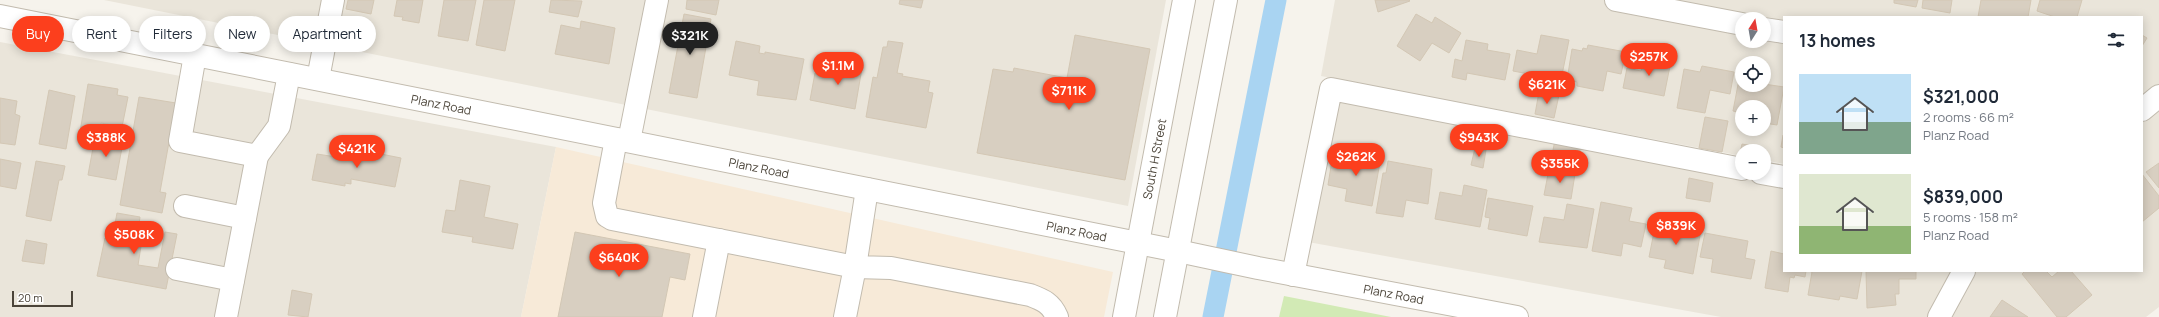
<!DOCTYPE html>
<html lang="en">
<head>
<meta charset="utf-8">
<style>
	:root { --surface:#fff; --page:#f2f2f3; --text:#1f2937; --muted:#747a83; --accent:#fc3f1d }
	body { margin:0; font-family:Manrope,sans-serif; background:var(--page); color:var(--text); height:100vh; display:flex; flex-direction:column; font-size:15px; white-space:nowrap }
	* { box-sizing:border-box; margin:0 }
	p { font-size:13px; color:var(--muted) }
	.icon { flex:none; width:22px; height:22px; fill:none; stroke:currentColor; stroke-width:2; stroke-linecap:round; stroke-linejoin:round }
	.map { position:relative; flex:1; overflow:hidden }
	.sheet { position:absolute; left:1783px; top:16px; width:360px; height:256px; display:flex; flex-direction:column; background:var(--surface); border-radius:0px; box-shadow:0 2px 10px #0003 }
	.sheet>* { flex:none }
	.top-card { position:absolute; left:12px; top:16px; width:380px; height:36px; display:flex; gap:8px }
	.needle { width:26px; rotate:11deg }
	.tools { position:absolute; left:1735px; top:12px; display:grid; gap:8px }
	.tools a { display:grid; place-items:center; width:36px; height:36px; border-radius:50%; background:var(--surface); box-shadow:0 2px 10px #0003; font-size:20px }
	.scale { position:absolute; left:12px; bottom:10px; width:61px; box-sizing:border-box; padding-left:4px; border:2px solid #4b4439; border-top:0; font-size:11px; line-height:14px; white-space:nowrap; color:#4b4439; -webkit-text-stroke:3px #fff; paint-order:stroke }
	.price { position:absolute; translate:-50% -34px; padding:0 9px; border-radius:14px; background:var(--accent); color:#fff; font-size:13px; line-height:26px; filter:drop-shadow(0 1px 2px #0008) }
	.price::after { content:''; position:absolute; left:50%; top:24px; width:12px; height:9px; margin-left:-6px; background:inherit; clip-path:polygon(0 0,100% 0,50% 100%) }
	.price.current { background:#222; color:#fff }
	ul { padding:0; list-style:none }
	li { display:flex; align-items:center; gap:12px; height:100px; padding:0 16px }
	li span { display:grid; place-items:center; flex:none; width:112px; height:80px; border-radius:0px; color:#555 }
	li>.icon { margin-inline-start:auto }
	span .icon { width:48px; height:48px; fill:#fffc; stroke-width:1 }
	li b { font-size:17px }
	h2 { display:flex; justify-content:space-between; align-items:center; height:48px; padding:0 16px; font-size:17px }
	.chip { padding:0 14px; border-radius:18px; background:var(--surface); box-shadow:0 2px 10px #0003; font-size:14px; line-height:36px }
	.chip.current { background:var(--accent); color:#fff }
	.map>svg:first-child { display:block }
</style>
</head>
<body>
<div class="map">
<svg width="2159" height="317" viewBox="0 0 2159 317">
	<rect width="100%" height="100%" fill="#f6f3ec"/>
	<g fill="#eae5da" fill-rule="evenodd">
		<path d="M 104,0 L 1166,0 L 1128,206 Z"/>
		<path d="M 1335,0 L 2159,0 L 2159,307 L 2146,317 L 1721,317 L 1308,242 L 1338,101 L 1784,186 L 1784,271 L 2142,271 L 2142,17 L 1784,17 L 1784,164 L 1764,160 L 1764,151 L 1742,151 L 1742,156 L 1321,76 ZM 1742,19 L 1764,19 L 1764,41 L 1742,41 ZM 1742,63 L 1764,63 L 1764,85 L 1742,85 ZM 1742,107 L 1764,107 L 1764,129 L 1742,129 Z"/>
		<path d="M 0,42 L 556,147 L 521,317 L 0,317 Z"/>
	</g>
	<path fill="#f7ead8" d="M 556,147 L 1113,272 L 1104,317 L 521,317 Z"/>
	<path fill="#d2eab5" d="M 1284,296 L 1391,317 L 1279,317 Z"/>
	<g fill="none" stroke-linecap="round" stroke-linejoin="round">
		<path stroke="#a9d4f2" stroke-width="21" d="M 1213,317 L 1276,0"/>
	</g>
	<g fill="#d8cfc1" stroke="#d3c7b4">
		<path d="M 348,0 L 374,0 L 371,14 L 346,9 Z"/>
		<path d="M 397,0 L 423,0 L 419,23 L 402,20 L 403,17 L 394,16 Z"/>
		<path d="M 444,0 L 476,0 L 468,41 L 438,36 Z"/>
		<path d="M 484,0 L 515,0 L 505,51 L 476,45 Z"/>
		<path d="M 551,0 L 582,1 L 578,17 L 549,12 Z"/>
		<path d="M 687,0 L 719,0 L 716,15 L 686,9 Z"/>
		<path d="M 900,0 L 923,0 L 921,8 L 899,4 Z"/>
		<path d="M 1375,0 L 1409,0 L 1410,1 L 1378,12 Z"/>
		<path d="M 1894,0 L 1918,0 L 1916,7 L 1894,3 Z"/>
		<path d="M 1923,0 L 1952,0 L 1950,13 L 1922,8 Z"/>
		<path d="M 1981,0 L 2031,0 L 2028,17 L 1978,17 Z"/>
		<path d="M 2040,0 L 2082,0 L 2077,17 L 2055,17 L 2037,11 Z"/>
		<path d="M 684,14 L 711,19 L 697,98 L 669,93 Z"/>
		<path d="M 1416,14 L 1432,23 L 1435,17 L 1461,33 L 1449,53 L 1432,43 L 1420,61 L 1397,46 Z"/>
		<path d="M 581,21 L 615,28 L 609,64 L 555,54 L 561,25 L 580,29 Z"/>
		<path d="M 1075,35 L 1150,49 L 1125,180 L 977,153 L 993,69 L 1013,72 L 1014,68 L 1067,78 Z"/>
		<path d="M 1541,35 L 1569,40 L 1561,80 L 1513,71 L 1517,50 L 1537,54 Z"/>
		<path d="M 2142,35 L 2147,38 L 2142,46 Z"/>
		<path d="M 1466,40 L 1488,44 L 1487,50 L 1510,54 L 1505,80 L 1467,73 L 1466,80 L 1452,77 L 1455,59 L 1462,61 Z"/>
		<path d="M 736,41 L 760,46 L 759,53 L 765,54 L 765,52 L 804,59 L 796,100 L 757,95 L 759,81 L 729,75 Z"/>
		<path d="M 888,41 L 903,43 L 897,73 L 903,74 L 902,76 L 930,81 L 928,92 L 933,93 L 926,128 L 866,117 L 873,77 L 877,78 L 883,47 L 887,47 Z"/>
		<path d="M 1588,45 L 1626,52 L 1621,74 L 1607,71 L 1603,91 L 1577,86 L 1577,82 L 1567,80 L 1572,49 L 1582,51 L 1583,48 L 1587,49 Z"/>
		<path d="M 1644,56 L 1671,61 L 1664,96 L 1623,88 L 1627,68 L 1641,71 Z"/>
		<path d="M 833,62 L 862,68 L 855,109 L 810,100 L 815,73 L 830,76 Z"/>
		<path d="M 1702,66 L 1734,72 L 1730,94 L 1710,90 L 1705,113 L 1677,108 L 1684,69 L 1700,72 Z"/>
		<path d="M 1740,74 L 1742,74 L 1742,85 L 1764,84 L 1784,87 L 1777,125 L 1764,123 L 1764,107 L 1742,107 L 1742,113 L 1733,111 Z"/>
		<path d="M 88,84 L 118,89 L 117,95 L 128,97 L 122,127 L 101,123 L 99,135 L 80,132 Z"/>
		<path d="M 49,90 L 75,96 L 66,149 L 39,144 Z"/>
		<path d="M 1539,92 L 1559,95 L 1554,118 L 1535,114 Z"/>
		<path d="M 139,97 L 176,103 L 160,192 L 166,193 L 162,213 L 120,205 Z"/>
		<path d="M 0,98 L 17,101 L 15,114 L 20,116 L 15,145 L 0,143 Z"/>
		<path d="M 1705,117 L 1728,121 L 1722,152 L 1699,148 Z"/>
		<path d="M 1783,135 L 1784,135 L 1784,148 L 1781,147 Z"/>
		<path d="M 95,137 L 123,142 L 116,180 L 88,175 Z"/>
		<path d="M 1555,140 L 1581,145 L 1577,165 L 1551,160 Z"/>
		<path d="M 1742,144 L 1753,146 L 1752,151 L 1742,151 L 1742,157 L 1739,157 Z"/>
		<path d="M 1475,148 L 1486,150 L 1483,168 L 1471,165 Z"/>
		<path d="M 337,152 L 369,158 L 371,152 L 401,158 L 395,187 L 351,179 L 351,184 L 345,183 L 345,186 L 312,180 L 317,154 L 336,157 Z"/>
		<path d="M 1358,152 L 1381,157 L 1372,206 L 1345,201 L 1347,189 L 1328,185 L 1333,154 L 1347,157 L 1356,156 Z"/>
		<path d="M 0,159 L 21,163 L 16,189 L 0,186 Z"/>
		<path d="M 36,161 L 65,166 L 62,180 L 59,180 L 51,221 L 26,216 Z"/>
		<path d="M 1388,161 L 1432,169 L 1428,204 L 1406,200 L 1403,217 L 1376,213 L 1383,173 L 1386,173 Z"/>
		<path d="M 2159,163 L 2159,188 L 2146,172 Z"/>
		<path d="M 1549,169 L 1575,174 L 1571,199 L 1544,195 Z"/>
		<path d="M 2142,174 L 2159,196 L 2159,208 L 2142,222 Z"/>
		<path d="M 1689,178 L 1713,183 L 1710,202 L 1686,198 Z"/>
		<path d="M 460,180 L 490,186 L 484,217 L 518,224 L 513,249 L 472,242 L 473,237 L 442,232 L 446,210 L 455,211 Z"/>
		<path d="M 1464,185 L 1487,190 L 1480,227 L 1435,219 L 1440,192 L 1462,196 Z"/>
		<path d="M 1488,198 L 1533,206 L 1527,236 L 1488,229 L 1490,218 L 1485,217 Z"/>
		<path d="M 1601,202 L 1632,208 L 1629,221 L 1646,224 L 1641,247 L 1623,243 L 1621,256 L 1592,251 Z"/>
		<path d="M 1567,204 L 1594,209 L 1587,248 L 1539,242 L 1544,217 L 1564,220 Z"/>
		<path d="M 117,213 L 140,217 L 138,232 L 143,234 L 138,265 L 158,268 L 165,232 L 177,234 L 166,289 L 97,276 L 105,238 L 112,240 Z"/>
		<path d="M 1659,220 L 1693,226 L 1692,229 L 1701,230 L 1693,274 L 1664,268 L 1666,260 L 1649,257 L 1654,232 L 1657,232 Z"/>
		<path d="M 575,232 L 690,254 L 685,280 L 670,277 L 662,317 L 558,317 Z"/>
		<path d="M 1705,233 L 1748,241 L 1745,258 L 1755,260 L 1751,279 L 1711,272 L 1713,259 L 1700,257 Z"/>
		<path d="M 26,240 L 47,244 L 44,264 L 22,261 Z"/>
		<path d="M 1771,251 L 1784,254 L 1784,271 L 1806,271 L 1805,277 L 1795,275 L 1794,278 L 1790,277 L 1788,292 L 1765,288 Z"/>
		<path d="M 1862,271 L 1857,299 L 1840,296 L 1839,300 L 1808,295 L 1812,272 L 1808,271 Z"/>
		<path d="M 1866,271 L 1916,271 L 1916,279 L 1899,279 L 1899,294 L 1895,294 L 1896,305 L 1867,308 Z"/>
		<path d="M 2025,271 L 2046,271 L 2052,277 L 2059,271 L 2071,271 L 2092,295 L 2066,317 L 2057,317 L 2022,274 Z"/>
		<path d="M 292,290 L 312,294 L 308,317 L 288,315 Z"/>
		<path d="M 2002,300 L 2028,317 L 1990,317 Z"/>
	</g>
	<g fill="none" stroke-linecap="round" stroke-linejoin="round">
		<defs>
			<g id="minor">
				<path d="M 1616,0 L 1742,24"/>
				<path id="s1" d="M 0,16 L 1178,251 L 1258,268 L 1517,317"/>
				<path d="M 1764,29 L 1784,32"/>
				<path d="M 195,55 L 180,141 L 257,156 L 279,126 L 289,74"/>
				<path d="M 318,79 L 333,0"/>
				<path d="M 2142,110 L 2159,96"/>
				<path d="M 616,139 L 604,203 L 607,216 L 612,219 L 855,267 L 845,317"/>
				<path d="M 629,141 L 657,0"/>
				<path d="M 1761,173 L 1784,177"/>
				<path d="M 867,189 L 855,267 L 891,268 L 1030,295 C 1043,300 1051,303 1057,317"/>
				<path d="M 185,206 L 245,218"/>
				<path d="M 177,269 L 233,280"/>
				<path d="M 1293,275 L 1331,89 L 1742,169"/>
				<path d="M 226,317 L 257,156"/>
				<path d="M 704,317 L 719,240"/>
				<path id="s2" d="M 1124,317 L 1184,0"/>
				<path d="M 1165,317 L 1226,0"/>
				<path d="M 1939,317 L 1964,271"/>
			</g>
		</defs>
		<use href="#minor" stroke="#c2bbae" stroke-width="24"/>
		<use href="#minor" stroke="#fff" stroke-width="22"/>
	</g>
	<g text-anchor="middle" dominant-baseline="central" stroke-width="4" stroke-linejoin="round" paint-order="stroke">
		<g font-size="12" fill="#4b4439" stroke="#fff">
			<text stroke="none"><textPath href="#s1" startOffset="450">Planz Road</textPath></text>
			<text stroke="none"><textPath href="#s2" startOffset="161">South H Street</textPath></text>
			<text stroke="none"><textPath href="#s1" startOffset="774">Planz Road</textPath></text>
			<text stroke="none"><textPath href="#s1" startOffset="1098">Planz Road</textPath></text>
			<text stroke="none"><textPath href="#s1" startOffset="1421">Planz Road</textPath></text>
		</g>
	</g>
</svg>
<div class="tools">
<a><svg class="needle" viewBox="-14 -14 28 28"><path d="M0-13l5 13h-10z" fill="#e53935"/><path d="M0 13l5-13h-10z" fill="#747a83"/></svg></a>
<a><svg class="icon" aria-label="locate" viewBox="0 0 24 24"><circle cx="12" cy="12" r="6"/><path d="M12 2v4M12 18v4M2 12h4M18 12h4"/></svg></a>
<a>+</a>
<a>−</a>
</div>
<div class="scale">20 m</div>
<b class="price current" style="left:690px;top:56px">$321K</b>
<b class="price" style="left:1649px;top:77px">$257K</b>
<b class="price" style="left:838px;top:86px">$1.1M</b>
<b class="price" style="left:1547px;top:105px">$621K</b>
<b class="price" style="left:1069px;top:111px">$711K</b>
<b class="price" style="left:106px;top:158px">$388K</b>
<b class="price" style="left:1479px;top:158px">$943K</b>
<b class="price" style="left:357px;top:169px">$421K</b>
<b class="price" style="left:1356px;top:177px">$262K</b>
<b class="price" style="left:1560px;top:184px">$355K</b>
<b class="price" style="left:1676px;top:246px">$839K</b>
<b class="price" style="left:134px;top:255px">$508K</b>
<b class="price" style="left:619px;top:278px">$640K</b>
<div class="top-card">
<a class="chip current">Buy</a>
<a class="chip">Rent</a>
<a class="chip">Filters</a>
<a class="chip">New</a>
<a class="chip">Apartment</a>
</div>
<section class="sheet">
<h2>13 homes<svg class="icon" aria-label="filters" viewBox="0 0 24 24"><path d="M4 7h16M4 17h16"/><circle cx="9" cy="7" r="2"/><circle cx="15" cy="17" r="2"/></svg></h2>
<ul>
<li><span style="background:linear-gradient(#bfe0f5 60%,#7fa58c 0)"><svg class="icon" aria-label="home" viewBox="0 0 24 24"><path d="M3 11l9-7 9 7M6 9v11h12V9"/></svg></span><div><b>$321,000</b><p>2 rooms · 66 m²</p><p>Planz Road</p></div></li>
<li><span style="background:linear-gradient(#dfe7d0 65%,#8fb573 0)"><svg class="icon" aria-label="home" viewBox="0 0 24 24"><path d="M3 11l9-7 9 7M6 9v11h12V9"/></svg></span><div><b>$839,000</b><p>5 rooms · 158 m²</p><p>Planz Road</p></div></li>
</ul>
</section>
</div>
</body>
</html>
